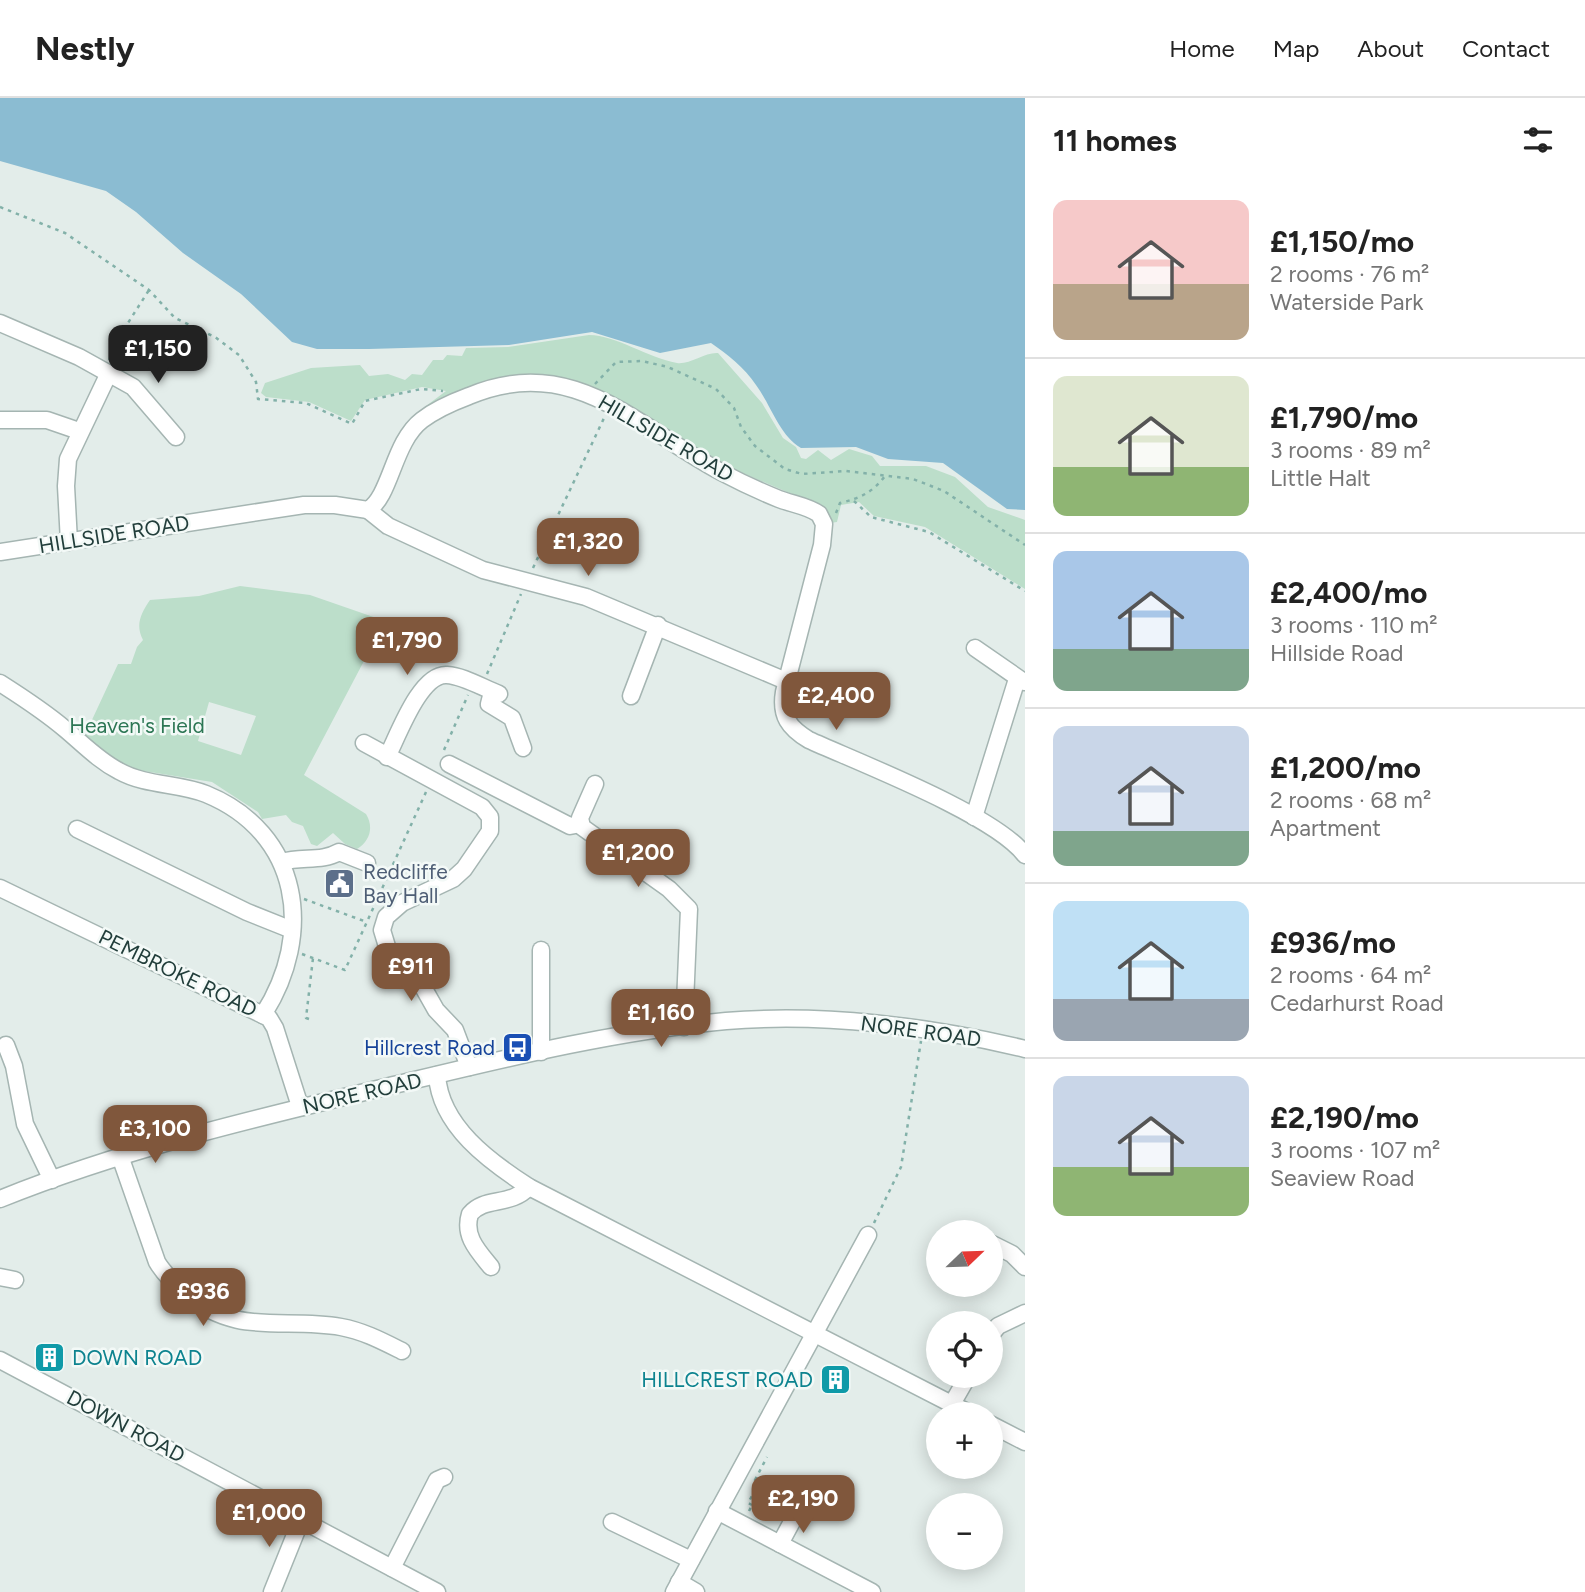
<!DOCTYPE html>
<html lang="en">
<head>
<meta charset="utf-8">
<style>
	:root { --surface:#fff; --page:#f6f6f6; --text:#222; --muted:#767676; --line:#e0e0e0; --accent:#80573c }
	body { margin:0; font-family:Figtree,sans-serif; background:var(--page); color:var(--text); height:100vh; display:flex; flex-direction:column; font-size:26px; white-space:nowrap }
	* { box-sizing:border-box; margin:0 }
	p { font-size:23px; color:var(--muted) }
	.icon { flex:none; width:38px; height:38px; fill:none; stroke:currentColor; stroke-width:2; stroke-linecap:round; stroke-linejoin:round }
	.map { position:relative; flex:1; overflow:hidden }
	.side { display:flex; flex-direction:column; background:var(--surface); width:560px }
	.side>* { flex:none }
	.needle { width:46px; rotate:67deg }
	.buttons { position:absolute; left:926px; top:1122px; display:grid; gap:14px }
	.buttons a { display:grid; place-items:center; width:77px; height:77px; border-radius:50%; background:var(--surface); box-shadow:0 4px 18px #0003; font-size:35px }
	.price { position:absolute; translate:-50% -60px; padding:0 16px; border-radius:14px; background:var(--accent); color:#fff; font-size:23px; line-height:46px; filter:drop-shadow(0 2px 4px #0008) }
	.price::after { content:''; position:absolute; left:50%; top:42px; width:21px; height:16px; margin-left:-10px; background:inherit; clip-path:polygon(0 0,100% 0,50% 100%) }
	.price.active { background:#222; color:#fff }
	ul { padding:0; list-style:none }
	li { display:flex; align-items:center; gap:21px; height:175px; padding:0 28px }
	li+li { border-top:2px solid var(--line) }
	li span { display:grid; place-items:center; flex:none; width:196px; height:140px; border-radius:14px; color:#555 }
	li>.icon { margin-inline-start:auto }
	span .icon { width:84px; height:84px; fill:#fffc; stroke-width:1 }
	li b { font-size:30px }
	h2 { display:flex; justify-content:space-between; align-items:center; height:84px; padding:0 28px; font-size:30px }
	header { display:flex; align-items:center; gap:42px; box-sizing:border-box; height:98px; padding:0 35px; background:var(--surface); border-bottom:2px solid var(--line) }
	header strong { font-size:33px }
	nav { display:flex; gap:38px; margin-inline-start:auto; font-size:24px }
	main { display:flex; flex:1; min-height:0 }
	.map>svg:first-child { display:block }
</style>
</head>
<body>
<header>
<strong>Nestly</strong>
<nav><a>Home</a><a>Map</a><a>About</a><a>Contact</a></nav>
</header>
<main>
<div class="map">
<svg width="1025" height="1494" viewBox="0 0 1025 1494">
	<rect width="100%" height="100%" fill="#e3edea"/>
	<g fill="#bcdeca" fill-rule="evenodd">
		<path d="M 589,237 C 616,237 648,260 677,265 C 689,267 705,254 718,255 L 762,305 L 783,340 L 796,349 L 801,360 L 806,361 L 818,352 L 831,362 L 849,351 L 872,358 L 880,368 L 926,368 L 955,379 L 988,409 L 1025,422 L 1025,491 L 925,429 L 874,418 L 859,404 L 841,407 L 837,424 L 830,425 L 808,403 L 712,362 L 636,312 L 581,286 L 551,278 L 512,278 L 469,291 L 427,311 L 426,308 L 446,293 L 422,289 L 365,302 L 351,323 L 309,304 L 266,299 L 261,295 L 265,285 L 311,270 L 360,267 L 369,278 L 388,276 L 405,282 L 412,276 L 422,277 L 433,262 L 443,262 L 447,257 L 462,258 L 466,250 L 508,249 Z"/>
		<path d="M 240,488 L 310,497 L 385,523 L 304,677 L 366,716 C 374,729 370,743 357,751 L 345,746 L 333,735 L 317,748 L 311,746 L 303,728 L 292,724 L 286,717 L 262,721 L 258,714 L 212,684 L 125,670 L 106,659 L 84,639 L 118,566 L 131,566 L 137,549 L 143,542 C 135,527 141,515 150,502 L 199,498 ZM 209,604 L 256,618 L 241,657 L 198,643 Z"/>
	</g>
	<path fill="#8bbcd2" d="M 0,0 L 1025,0 L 1025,412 L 1007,411 L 943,365 L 888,361 L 856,349 L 801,350 C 779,337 771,307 756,287 C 744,269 728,257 711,245 L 660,255 L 592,234 L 509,247 L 369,251 L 317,251 L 292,244 L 241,196 L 183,155 L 136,114 L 106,93 L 0,63 Z"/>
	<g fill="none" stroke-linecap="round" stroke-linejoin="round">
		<defs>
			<g id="minor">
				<path d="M 0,225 L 79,259 L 133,289 L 176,339"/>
				<path d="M 0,322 L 47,322 L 79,333"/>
				<path d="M 368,412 L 388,428 L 483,472 L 586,499 L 786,583"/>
				<path d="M 69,444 L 66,388 L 68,361 L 108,277"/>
				<path d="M 0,454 L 304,407 L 335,407 L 368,412 C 391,398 393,344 422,322 C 435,312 453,304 469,298 C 572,254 637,329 721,374 C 740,384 759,393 779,401 C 792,406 808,408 819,416 L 824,426 L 822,447 L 784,594 C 780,618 789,630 809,642 C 860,665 995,717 1025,757"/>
				<path d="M 975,550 L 1024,584"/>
				<path d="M 0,585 C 22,599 45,614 65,631 C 83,646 98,662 119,673 C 146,688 178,685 206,696 C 301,735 315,836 263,917"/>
				<path d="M 492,594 L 489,606 L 512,620 L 523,650"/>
				<path d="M 631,598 L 658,527"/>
				<path d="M 364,645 L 482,709 L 490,719 L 490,733 L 464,771 L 453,781 L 402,805 L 386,819 L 382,832 L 389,855 L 423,889 L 436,912 L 455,932 L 469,969"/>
				<path d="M 387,659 C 398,638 420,575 447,577 C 464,578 483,590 499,596"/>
				<path d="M 449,666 L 570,728 L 581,726"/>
				<path d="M 595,686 L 580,720 L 582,729 L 669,791 L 689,811 L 684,929"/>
				<path d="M 974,719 L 1017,581"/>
				<path d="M 77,731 L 247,814 L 292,832"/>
				<path d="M 282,764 C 301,758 322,764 339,754 L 367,765"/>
				<path d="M 0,790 L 269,920 L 275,930 L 298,1002 L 303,1009"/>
				<path d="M 541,852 L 541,954"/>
				<path d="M 6,947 L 14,968 L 25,1026 L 52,1082"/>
				<path d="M 437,977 C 440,1028 490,1064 529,1089 L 971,1316"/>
				<path d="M 120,1058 L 157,1164 C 164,1176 175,1186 186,1196 C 237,1239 283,1219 341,1229 C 363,1233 382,1243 402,1253"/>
				<path d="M 0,1101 C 119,1053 244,1023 369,993 C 487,965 606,934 726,923 C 824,915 930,928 1025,951"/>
				<path d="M 990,1145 L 1012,1156 L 1025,1169"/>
				<path d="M 491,1169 C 478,1153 463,1138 470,1116 C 485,1098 510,1109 529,1089"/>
				<path d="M 0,1179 L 15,1182"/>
				<path d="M 990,1238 L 998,1228 L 1025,1215"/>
				<path d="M 0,1262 L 437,1494"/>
				<path d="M 952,1306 L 968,1278"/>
				<path d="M 990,1326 L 1025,1344"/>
				<path d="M 717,1413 L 872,1494"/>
				<path d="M 612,1424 L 691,1462"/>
				<path d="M 780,1446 L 810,1390 L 821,1396"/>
				<path d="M 392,1470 L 437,1382 L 444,1379"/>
				<path d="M 679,1484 L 696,1494"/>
				<path d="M 272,1494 L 301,1422"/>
				<path d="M 674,1494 L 868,1137"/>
			</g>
		</defs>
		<use href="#minor" stroke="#a5b5b2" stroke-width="19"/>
		<g stroke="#83b1a9" stroke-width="2.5" stroke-dasharray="3.5 5" stroke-linecap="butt">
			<path d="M 0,109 L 65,135 L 149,192 L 175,220 L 215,239 L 239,257 L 256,284 L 258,301 L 306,305 L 352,326 L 365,303 L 421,291 L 443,293"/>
			<path d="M 109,262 L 119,239 L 149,192"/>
			<path d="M 595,286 L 616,264 L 642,263 L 668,269 L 716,291 L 734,310 L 741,329 L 755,348 L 785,371 L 802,376 L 846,373 L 913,381 L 944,393 L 1025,447"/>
			<path d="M 854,403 L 871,419 L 929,434 L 1025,493"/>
			<path d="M 836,415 L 840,405 C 860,400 872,395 885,378"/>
			<path d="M 533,470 L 605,318"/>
			<path d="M 487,576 L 521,496"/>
			<path d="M 444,652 L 468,597"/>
			<path d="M 304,801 L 364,823"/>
			<path d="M 302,856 L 345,872 L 426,694"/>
			<path d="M 309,921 L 306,920 L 313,860"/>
			<path d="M 874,1125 L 901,1069 L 921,943"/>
			<path d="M 752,1407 L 748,1405 L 760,1384 L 755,1382 L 767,1359"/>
			<path d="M 749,1413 L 762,1389"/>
		</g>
		<use href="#minor" stroke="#fff" stroke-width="16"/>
	</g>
	<defs>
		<symbol id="civic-square" viewBox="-11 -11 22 22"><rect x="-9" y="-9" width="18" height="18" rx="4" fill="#5c6f8a" stroke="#f3f9f7"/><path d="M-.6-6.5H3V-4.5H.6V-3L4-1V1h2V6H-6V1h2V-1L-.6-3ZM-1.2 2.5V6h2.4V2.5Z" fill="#fff"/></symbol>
		<symbol id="bus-square" viewBox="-11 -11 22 22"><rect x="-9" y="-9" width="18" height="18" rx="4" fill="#1a4fb4" stroke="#f3f9f7"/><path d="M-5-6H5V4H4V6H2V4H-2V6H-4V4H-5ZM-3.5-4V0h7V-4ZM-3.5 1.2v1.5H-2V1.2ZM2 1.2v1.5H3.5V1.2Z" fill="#fff"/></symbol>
		<symbol id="building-square" viewBox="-11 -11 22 22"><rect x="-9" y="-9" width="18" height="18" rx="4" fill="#0f9aa8" stroke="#f3f9f7"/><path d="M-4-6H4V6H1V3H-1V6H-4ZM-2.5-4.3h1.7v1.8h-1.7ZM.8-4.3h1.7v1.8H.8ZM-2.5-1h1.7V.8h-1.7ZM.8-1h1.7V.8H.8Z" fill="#fff"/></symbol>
	</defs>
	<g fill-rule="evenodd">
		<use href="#civic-square" x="322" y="768" width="35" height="35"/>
		<use href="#bus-square" x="500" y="932" width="35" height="35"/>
		<use href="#building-square" x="32" y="1242" width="35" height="35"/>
		<use href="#building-square" x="818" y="1264" width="35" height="35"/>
	</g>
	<g text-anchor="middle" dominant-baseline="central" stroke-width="5" stroke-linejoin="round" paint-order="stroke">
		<g font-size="21" fill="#223e3b" stroke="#f3f9f7">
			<text transform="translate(666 340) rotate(30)">HILLSIDE ROAD</text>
			<text transform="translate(114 436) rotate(-9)">HILLSIDE ROAD</text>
			<text transform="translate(178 875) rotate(26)">PEMBROKE ROAD</text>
			<text transform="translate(921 933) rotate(8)">NORE ROAD</text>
			<text transform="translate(362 995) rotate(-13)">NORE ROAD</text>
			<text transform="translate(126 1328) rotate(28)">DOWN ROAD</text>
		</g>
		<g font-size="21" fill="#2c7654" stroke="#f3f9f7">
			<text x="137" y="627">Heaven's Field</text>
		</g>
		<g font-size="21" fill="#4e5e75" stroke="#f3f9f7" text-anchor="start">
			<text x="363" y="773">Redcliffe<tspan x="363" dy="24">Bay Hall</tspan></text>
		</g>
		<g font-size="21" fill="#164399" stroke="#f3f9f7" text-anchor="end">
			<text x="495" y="949">Hillcrest Road</text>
		</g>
		<g font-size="21" fill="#0d838f" stroke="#f3f9f7" text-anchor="start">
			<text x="72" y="1259">DOWN ROAD</text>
			<text x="813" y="1281" text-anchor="end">HILLCREST ROAD</text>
		</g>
	</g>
</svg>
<div class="buttons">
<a><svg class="needle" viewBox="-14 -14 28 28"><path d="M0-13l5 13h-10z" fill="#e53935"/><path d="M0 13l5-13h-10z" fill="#767676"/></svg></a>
<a><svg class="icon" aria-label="locate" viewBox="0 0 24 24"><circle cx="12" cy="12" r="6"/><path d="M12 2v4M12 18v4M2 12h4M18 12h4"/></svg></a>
<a>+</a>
<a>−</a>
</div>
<b class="price active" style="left:158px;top:287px">£1,150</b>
<b class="price" style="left:588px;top:480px">£1,320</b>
<b class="price" style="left:407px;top:579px">£1,790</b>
<b class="price" style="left:836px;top:634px">£2,400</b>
<b class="price" style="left:638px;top:791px">£1,200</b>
<b class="price" style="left:411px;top:905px">£911</b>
<b class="price" style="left:661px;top:951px">£1,160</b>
<b class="price" style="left:155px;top:1067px">£3,100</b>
<b class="price" style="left:203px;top:1230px">£936</b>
<b class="price" style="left:803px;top:1437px">£2,190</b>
<b class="price" style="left:269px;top:1451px">£1,000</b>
</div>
<section class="side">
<h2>11 homes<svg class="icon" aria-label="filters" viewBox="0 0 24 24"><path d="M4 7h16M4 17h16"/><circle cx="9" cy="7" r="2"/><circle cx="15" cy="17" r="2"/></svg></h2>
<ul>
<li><span style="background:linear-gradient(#f6c9c9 60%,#b9a48a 0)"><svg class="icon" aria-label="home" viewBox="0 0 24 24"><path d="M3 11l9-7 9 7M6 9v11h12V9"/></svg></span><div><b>£1,150/mo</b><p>2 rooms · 76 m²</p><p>Waterside Park</p></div></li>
<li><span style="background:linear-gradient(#dfe7d0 65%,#8fb573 0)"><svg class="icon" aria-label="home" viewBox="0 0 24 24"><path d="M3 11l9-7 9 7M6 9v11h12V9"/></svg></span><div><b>£1,790/mo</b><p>3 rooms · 89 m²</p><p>Little Halt</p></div></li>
<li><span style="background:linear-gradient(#a9c7e8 70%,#7fa58c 0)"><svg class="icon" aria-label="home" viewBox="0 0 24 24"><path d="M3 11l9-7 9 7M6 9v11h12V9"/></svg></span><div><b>£2,400/mo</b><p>3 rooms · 110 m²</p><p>Hillside Road</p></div></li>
<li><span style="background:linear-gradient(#c9d6e8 75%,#7fa58c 0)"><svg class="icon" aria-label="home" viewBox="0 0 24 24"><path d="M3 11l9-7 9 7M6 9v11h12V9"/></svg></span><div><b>£1,200/mo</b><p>2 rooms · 68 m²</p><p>Apartment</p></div></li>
<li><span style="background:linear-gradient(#bfe0f5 70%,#9aa5b1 0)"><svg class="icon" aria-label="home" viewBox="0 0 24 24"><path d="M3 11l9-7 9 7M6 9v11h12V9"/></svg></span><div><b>£936/mo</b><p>2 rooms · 64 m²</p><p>Cedarhurst Road</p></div></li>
<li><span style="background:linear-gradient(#c9d6e8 65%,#8fb573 0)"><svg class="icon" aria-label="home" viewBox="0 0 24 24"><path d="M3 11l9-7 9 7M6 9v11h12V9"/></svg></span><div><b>£2,190/mo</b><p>3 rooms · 107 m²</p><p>Seaview Road</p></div></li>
</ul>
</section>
</main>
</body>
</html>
